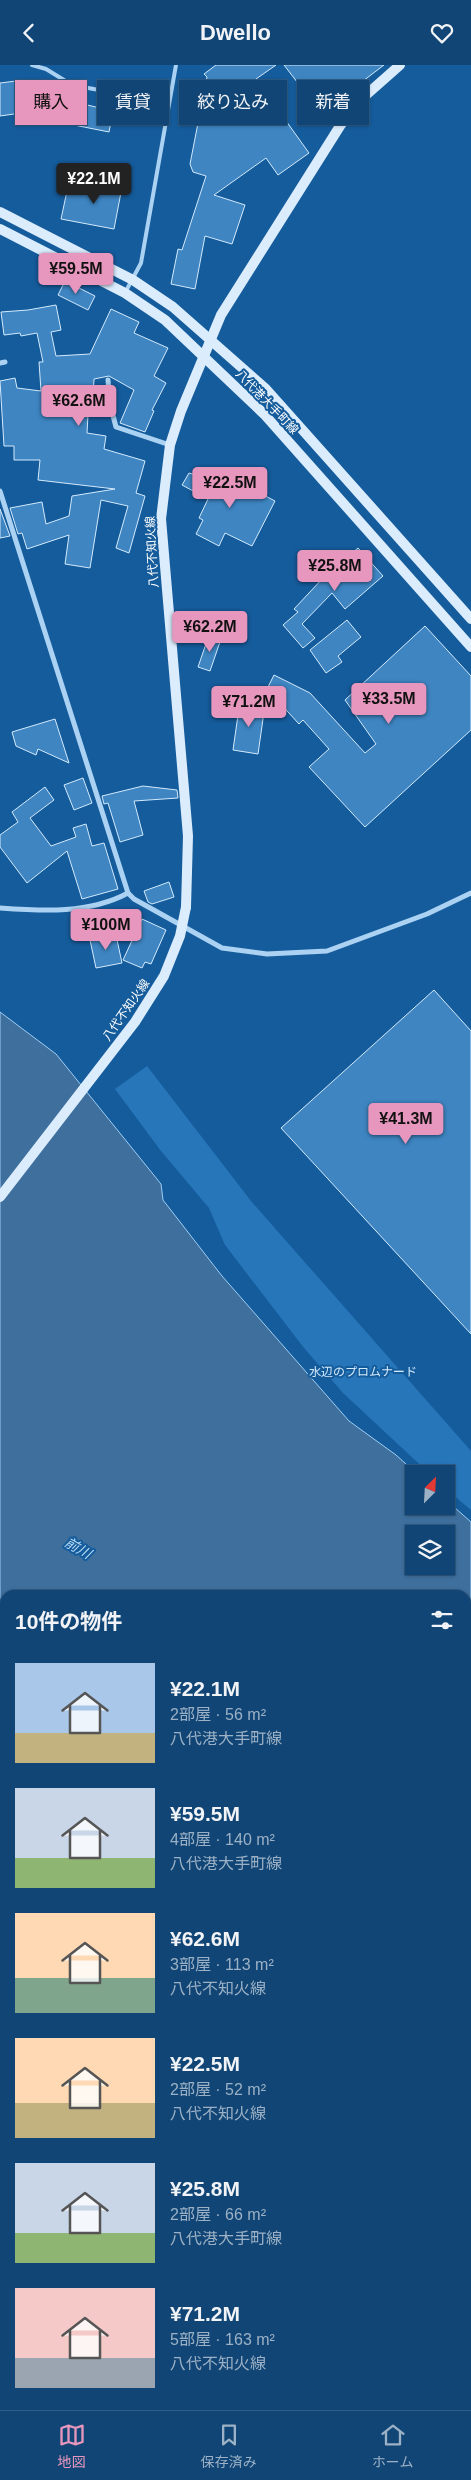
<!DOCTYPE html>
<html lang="ja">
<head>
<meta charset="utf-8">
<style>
	:root { --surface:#104575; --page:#1e4f7d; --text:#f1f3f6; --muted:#9cb1c5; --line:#305d87; --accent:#e797bd }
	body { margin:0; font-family:Helvetica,"Noto Sans JP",sans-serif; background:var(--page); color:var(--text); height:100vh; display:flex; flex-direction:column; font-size:19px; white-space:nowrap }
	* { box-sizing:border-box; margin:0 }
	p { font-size:16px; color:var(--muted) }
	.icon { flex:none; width:28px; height:28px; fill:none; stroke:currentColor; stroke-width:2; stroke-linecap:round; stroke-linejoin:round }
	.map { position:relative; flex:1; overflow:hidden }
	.drawer { position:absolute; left:0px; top:1525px; width:471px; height:820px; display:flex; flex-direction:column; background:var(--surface); border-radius:15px 15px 0 0; box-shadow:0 1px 4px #0004,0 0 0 1px var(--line) }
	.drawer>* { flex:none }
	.banner { position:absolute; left:15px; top:15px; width:441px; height:45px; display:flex; gap:10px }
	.needle { width:32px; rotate:24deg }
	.buttons { position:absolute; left:405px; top:1400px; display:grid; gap:10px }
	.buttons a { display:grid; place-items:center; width:50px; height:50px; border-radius:0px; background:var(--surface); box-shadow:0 1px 4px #0004,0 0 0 1px var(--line); font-size:25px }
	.price { position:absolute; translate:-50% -42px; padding:0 11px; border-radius:5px; background:var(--accent); color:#111; font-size:16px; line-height:32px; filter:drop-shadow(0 1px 2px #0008) }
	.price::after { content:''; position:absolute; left:50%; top:30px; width:15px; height:11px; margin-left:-8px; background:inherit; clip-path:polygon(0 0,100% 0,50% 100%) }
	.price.active { background:#222; color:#fff }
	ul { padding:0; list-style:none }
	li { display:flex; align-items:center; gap:15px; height:125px; padding:0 15px }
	li span { display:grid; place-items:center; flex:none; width:140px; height:100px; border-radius:0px; color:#555 }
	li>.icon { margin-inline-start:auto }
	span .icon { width:60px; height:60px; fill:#fffc; stroke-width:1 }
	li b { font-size:21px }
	h2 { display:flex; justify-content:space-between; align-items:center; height:60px; padding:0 15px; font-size:21px }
	.pill { padding:0 18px; border-radius:0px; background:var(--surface); box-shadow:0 1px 4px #0004,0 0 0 1px var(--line); font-size:18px; line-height:45px }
	.pill.active { background:var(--accent); color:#111 }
	header { display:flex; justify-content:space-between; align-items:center; height:65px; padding:0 15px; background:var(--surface); font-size:22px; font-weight:600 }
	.tab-bar { display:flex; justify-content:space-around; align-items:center; height:70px; border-top:1px solid var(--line); background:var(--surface); font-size:14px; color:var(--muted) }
	.tab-bar a { display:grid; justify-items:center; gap:2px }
	.tab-bar .active { color:var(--accent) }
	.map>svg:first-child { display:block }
</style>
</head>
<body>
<header><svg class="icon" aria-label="back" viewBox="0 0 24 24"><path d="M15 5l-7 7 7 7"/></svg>Dwello<svg class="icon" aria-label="heart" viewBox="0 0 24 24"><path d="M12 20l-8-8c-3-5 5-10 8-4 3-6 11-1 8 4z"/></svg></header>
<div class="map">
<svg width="471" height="2345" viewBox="0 0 471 2345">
	<rect width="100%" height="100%" fill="#155c9c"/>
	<path fill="#2876ba" d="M 147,1001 L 251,1136 L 471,1386 L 471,1445 L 446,1424 L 446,1409 L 430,1409 L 343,1328 L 304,1283 L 225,1180 L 209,1143 L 161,1086 L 115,1024 Z"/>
	<path fill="#3e6f9d" stroke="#9ecef5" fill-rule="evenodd" d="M 0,947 L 56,989 L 161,1119 L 163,1135 L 222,1211 L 349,1356 L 396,1390 L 417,1409 L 414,1409 L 414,1441 L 446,1441 L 446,1435 L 471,1457 L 471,2345 L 345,2345 L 344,2340 L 466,2340 L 466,1530 L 5,1530 L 5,1678 L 0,1686 ZM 414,1469 L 446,1469 L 446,1501 L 414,1501 Z"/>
	<g fill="#3e85c2" stroke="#d3eafd">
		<path d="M 216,0 L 276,0 L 256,14 L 309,88 L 278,110 L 266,93 L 214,130 L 245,140 L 232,179 L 205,171 L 195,224 L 171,219 L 178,184 L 182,185 L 206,111 L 193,107 L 190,99 L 207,12 L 204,9 Z"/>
		<path d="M 284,0 L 384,0 L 321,48 Z"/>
		<path d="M 24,15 L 28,47 L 0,51 L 0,18 Z"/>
		<path d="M 53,32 L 113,46 L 109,67 L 49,55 Z"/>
		<path d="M 87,115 L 122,122 L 114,164 L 61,154 L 67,126 L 85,129 Z"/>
		<path d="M 65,216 L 95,231 L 88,245 L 58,230 Z"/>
		<path d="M 56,240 L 61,265 L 51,267 L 56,291 L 90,289 L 111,244 L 139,257 L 134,268 L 168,283 L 154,311 L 166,318 L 152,345 L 154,346 L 145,367 L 120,358 L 134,325 L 109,311 L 94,314 L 93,333 L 89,332 L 87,368 L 106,371 L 104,384 L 145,396 L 136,428 L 145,431 L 129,488 L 116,483 L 128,441 L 101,435 L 90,503 L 65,499 L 69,470 L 27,484 L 22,468 L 18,469 L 10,443 L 42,437 L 46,459 L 69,451 L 72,431 L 115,424 L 38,415 L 40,395 L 14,395 L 14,381 L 4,381 L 0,316 L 15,313 L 17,323 L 41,326 L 39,297 L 43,297 L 37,268 L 21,271 L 20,268 L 4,270 L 1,247 L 28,245 Z"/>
		<path d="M 189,408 L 225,418 L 227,411 L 275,436 L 252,481 L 225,468 L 219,481 L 196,469 L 203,455 L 199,453 L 208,434 L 182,420 Z"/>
		<path d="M 0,444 L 10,471 L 0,473 Z"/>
		<path d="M 358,483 L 383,511 L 345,544 L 332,528 L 302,559 L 315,573 L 303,583 L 283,560 L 298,547 L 294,544 L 323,513 Z"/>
		<path d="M 347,555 L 361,572 L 338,591 L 342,597 L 326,608 L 310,585 Z"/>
		<path d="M 425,561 L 471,611 L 471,665 L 365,762 L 309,702 L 329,684 L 303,655 L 299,659 L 267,624 L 274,610 L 310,628 L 365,688 L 376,679 L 345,635 Z"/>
		<path d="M 209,570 L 221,574 L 210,606 L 198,602 Z"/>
		<path d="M 240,636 L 265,640 L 258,689 L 233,685 Z"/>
		<path d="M 55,654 L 69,698 L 38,684 L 36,690 L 16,681 L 12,667 Z"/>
		<path d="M 83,713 L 92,738 L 74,745 L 64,720 Z"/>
		<path d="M 143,721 L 177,725 L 178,733 L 134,736 L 143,770 L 120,777 L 108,738 L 104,739 L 102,731 Z"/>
		<path d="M 45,722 L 54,735 L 30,753 L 51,781 L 76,772 L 73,763 L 86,759 L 92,781 L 104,778 L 118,824 L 82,834 L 67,786 L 27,818 L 0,782 L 0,770 L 18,757 L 12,747 Z"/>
		<path d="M 169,817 L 174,832 L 152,839 L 148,837 L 144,826 Z"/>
		<path d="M 142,854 L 166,865 L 151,899 L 145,897 L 142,903 L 123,895 Z"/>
		<path d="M 116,870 L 122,898 L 96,903 L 90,875 Z"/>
		<path d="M 434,925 L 471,966 L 471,1269 L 281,1063 Z"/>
	</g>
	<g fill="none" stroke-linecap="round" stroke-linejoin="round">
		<g stroke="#abd2f3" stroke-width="4">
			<path d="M 32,0 L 46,4 L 72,20 L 169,38"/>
			<path d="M 126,226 L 141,198 L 176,0"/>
		</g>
		<g stroke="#abd2f3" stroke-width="5">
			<path d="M 0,298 L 5,297"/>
			<path d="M 108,315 L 110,339 L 116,362 L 170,380"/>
			<path d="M 0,426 L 128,828 L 134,834 L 222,883 L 267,889 L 327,886 L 427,849 L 471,828"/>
			<path d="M 0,843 C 43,846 89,849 128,828"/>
			<path d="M 0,2029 L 5,2032"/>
			<path d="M 0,2201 L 5,2204"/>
			<path d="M 0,2291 L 5,2283"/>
			<path d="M 29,2345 L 32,2340"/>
			<path d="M 261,2345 L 263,2340"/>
			<path d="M 305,2345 L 306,2340"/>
		</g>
		<g stroke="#dbecfd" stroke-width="10">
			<path d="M 0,147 L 133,215 L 173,242 L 266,324 L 471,554"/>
			<path d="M 0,164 L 125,228 L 165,255 L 264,349 L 471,582"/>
			<path d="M 186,842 L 188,771 L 161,454 L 170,380 L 181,346 L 221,250 L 340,61 L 357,38 L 400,0"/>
		</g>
		<path stroke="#dbecfd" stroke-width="10" d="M 0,1132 L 135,957 L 164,911 L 180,871 L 186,842"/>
	</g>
	<g text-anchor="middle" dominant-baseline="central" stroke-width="4" stroke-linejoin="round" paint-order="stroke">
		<g font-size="12" fill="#fff" stroke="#155c9c">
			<text transform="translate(267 337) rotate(46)">八代港大手町線</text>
			<text transform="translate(152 487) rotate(-93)">八代不知火線</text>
			<text transform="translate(126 945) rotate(-55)">八代不知火線</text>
		</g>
		<g font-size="12" fill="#d3eafd" stroke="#155c9c">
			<text x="363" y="1307">水辺のプロムナード</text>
		</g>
		<g font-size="14" font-style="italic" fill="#b8dbf9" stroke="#155c9c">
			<text transform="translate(78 1483) rotate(30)">前川</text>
		</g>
	</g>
</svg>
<div class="buttons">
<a><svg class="needle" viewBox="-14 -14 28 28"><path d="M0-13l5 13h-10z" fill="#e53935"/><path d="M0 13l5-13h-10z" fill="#9cb1c5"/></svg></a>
<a><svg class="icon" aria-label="layers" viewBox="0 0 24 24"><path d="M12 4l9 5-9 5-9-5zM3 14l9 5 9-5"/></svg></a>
</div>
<b class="price active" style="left:94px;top:140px">¥22.1M</b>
<b class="price" style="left:76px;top:230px">¥59.5M</b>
<b class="price" style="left:79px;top:362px">¥62.6M</b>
<b class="price" style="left:230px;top:444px">¥22.5M</b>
<b class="price" style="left:335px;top:527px">¥25.8M</b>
<b class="price" style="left:210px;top:588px">¥62.2M</b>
<b class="price" style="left:389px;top:660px">¥33.5M</b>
<b class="price" style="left:249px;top:663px">¥71.2M</b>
<b class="price" style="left:106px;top:886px">¥100M</b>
<b class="price" style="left:406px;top:1080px">¥41.3M</b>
<div class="banner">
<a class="pill active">購入</a>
<a class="pill">賃貸</a>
<a class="pill">絞り込み</a>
<a class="pill">新着</a>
</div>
<section class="drawer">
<h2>10件の物件<svg class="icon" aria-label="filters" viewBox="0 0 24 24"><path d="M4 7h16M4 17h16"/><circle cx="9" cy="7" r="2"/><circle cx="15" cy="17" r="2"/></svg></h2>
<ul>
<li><span style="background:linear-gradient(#a9c7e8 70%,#c2b280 0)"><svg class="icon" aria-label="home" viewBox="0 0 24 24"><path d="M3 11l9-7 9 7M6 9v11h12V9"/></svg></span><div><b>¥22.1M</b><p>2部屋 · 56 m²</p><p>八代港大手町線</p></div></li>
<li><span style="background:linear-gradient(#c9d6e8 70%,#8fb573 0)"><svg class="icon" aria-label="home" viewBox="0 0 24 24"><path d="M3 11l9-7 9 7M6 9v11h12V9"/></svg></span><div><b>¥59.5M</b><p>4部屋 · 140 m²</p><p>八代港大手町線</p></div></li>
<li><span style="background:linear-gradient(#ffd9b3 65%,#7fa58c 0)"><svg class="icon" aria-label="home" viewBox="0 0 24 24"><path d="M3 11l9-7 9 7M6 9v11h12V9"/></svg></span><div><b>¥62.6M</b><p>3部屋 · 113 m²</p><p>八代不知火線</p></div></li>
<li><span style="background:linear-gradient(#ffd9b3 65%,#c2b280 0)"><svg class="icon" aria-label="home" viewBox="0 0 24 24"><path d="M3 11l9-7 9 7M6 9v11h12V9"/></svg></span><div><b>¥22.5M</b><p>2部屋 · 52 m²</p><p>八代不知火線</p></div></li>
<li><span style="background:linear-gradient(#c9d6e8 70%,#8fb573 0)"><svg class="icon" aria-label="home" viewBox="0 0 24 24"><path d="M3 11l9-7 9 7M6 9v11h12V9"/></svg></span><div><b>¥25.8M</b><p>2部屋 · 66 m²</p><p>八代港大手町線</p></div></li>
<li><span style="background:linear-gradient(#f6c9c9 70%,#9aa5b1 0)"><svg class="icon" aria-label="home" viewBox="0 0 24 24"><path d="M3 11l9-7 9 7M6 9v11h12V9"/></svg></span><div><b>¥71.2M</b><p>5部屋 · 163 m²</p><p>八代不知火線</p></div></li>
</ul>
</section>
</div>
<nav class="tab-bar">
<a class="active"><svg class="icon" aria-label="map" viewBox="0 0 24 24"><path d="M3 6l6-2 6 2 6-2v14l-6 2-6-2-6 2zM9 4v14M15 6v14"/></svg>地図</a>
<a><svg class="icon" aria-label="saved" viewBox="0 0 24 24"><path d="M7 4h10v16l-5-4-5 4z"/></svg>保存済み</a>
<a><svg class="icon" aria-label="home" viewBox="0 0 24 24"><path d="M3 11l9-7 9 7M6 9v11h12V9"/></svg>ホーム</a>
</nav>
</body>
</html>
